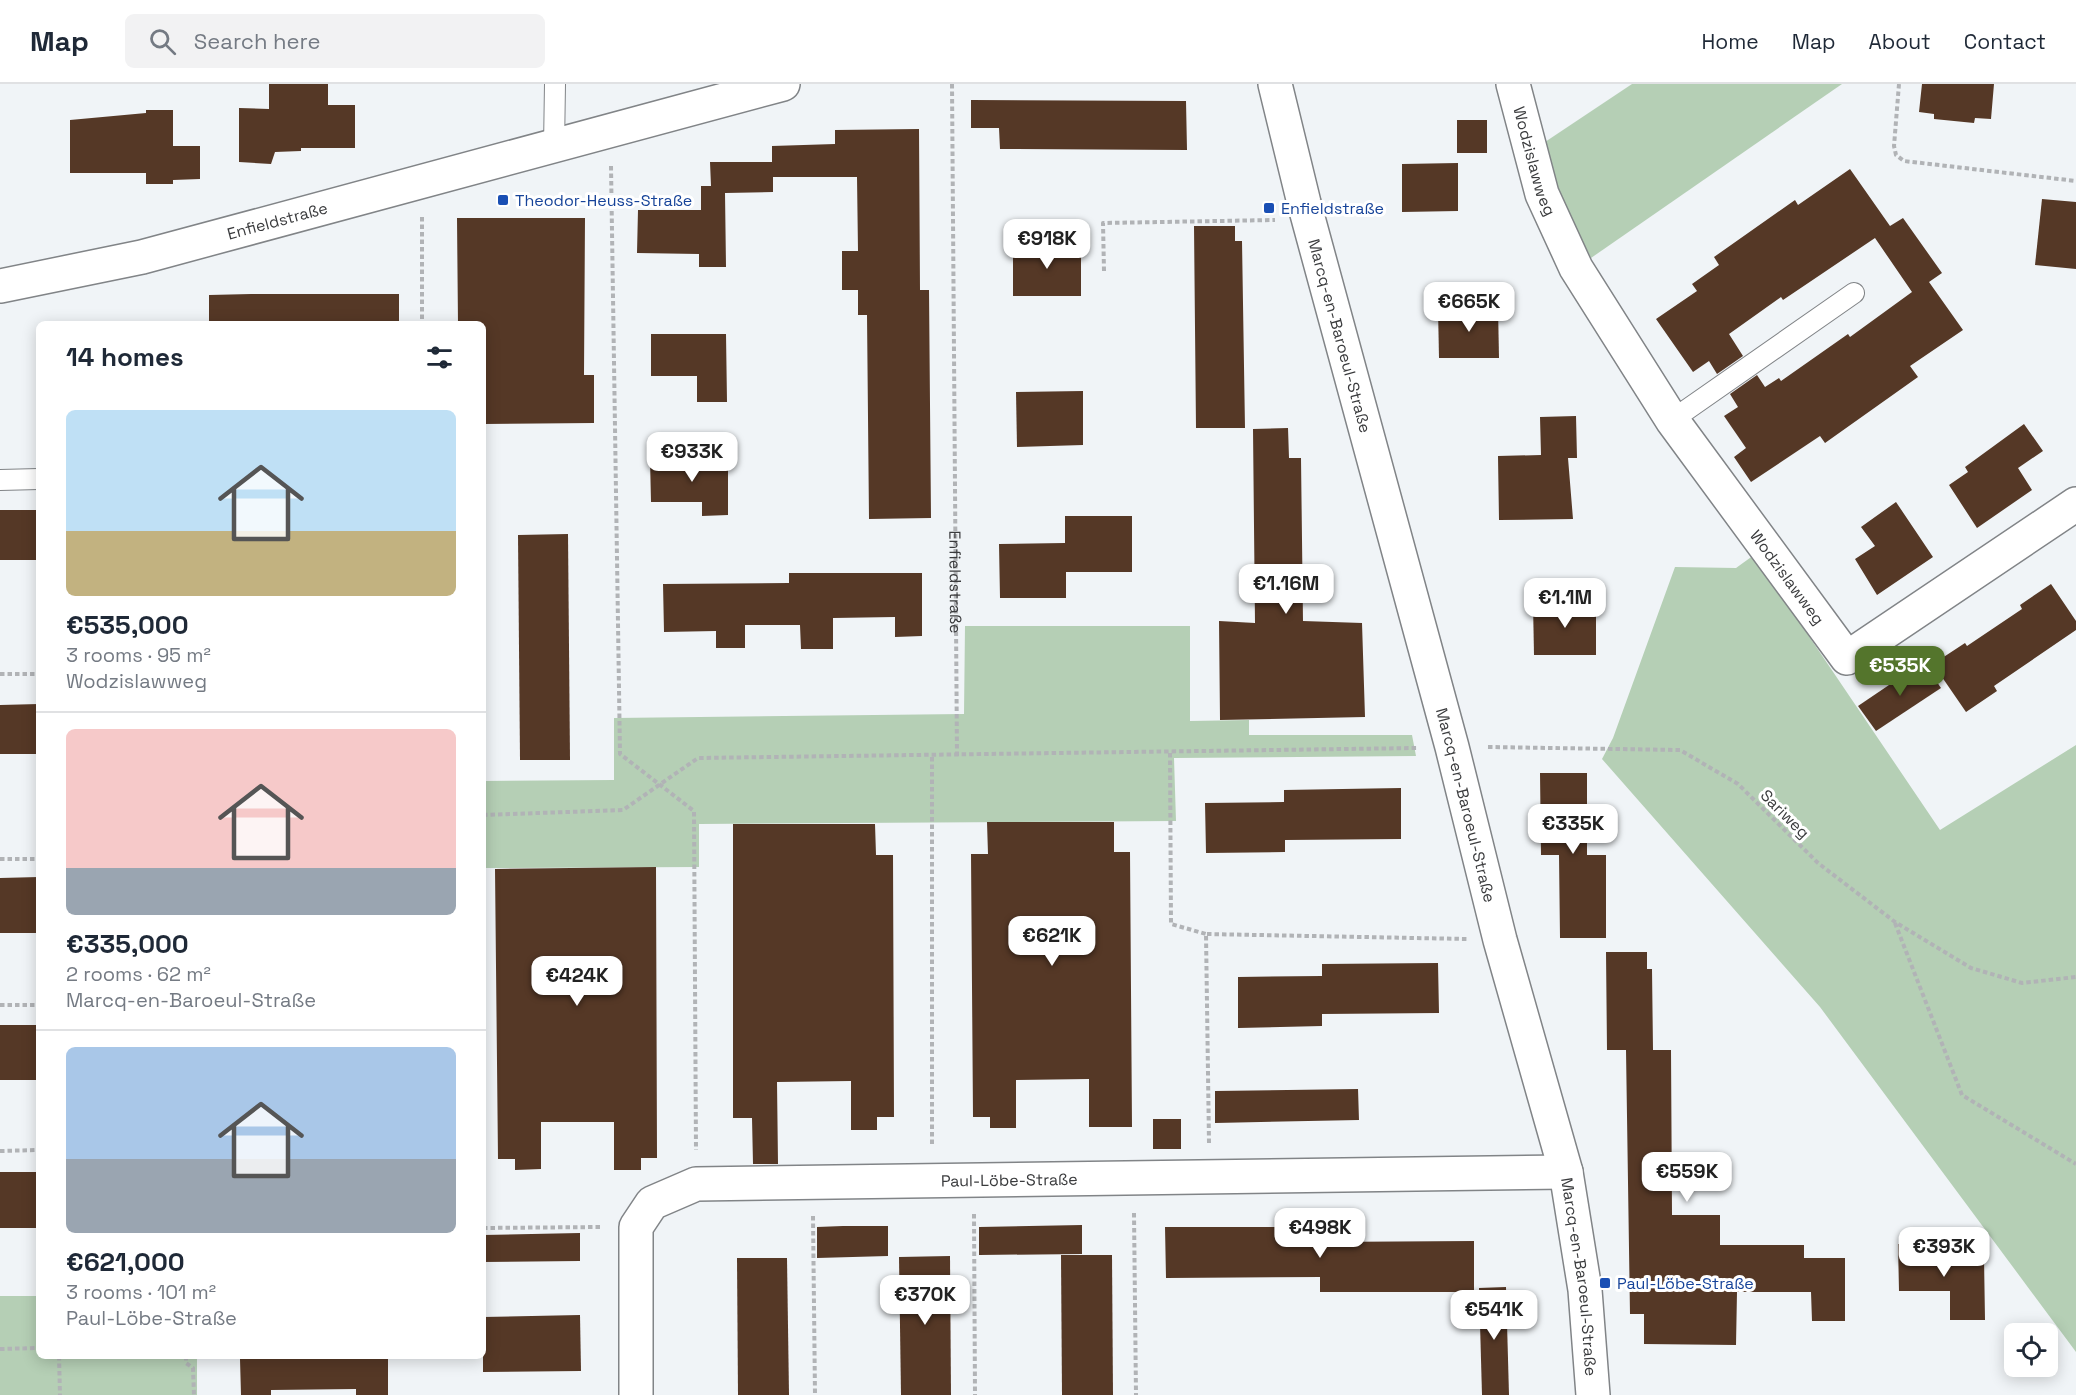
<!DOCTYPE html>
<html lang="en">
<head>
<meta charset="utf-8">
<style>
	:root { --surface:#fff; --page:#f2f2f3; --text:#1f2937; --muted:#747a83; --line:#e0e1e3; --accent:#54752c }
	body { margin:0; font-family:"Space Grotesk",sans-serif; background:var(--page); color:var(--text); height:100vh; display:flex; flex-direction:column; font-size:22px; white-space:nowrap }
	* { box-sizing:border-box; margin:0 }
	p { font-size:20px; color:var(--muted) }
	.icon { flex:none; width:33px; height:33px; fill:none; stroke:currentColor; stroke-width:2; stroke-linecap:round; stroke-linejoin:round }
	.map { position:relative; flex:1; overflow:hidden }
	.drawer { position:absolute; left:36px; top:237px; width:450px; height:1038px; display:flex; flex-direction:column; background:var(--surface); border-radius:9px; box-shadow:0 3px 15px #0003 }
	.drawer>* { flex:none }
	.controls { position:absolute; left:2004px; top:1239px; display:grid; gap:12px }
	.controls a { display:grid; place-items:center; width:54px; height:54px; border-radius:9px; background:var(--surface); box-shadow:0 3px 15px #0003; font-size:30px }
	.price { position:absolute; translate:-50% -51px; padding:0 14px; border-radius:12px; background:#fff; color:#222; font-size:20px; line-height:39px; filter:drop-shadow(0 2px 3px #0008) }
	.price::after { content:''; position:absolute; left:50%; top:36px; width:18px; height:14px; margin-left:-9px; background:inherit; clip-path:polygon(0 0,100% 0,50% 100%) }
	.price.on { background:var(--accent); color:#fff }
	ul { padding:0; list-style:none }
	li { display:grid; align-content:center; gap:12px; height:318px; padding:0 30px }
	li+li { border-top:2px solid var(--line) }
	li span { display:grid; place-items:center; height:186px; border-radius:9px; color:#555 }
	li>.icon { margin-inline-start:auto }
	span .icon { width:108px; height:108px; fill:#fffc; stroke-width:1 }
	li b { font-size:26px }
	h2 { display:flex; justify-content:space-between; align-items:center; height:72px; padding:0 30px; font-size:26px }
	header { display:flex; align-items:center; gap:36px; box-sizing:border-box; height:84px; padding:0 30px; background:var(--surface); border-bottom:2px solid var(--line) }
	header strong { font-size:28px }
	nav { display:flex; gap:33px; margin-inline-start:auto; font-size:21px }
	.search { width:420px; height:54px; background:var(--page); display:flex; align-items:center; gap:15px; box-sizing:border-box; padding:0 21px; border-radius:9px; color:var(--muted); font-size:22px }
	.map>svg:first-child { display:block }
</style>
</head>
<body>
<header>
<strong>Map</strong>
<div class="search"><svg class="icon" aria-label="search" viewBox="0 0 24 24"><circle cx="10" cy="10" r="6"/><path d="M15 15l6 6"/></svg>Search here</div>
<nav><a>Home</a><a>Map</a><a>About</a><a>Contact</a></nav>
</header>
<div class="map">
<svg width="2076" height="1311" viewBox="0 0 2076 1311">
	<rect width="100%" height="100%" fill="#f0f4f7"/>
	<g fill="#b5cfb5">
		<path d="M 1632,0 L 1842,0 L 1591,174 L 1561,114 L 1542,60 Z"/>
		<path d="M 1754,471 L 1940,746 L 2076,661 L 2076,1268 L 1820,923 L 1602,675 L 1613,654 L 1675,483 L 1736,484 Z"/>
		<path d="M 965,542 L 1190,542 L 1190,637 L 1249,636 L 1249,651 L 1412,651 L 1416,672 L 1174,674 L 1176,737 L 699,740 L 699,783 L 483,784 L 483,697 L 614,696 L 614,634 L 964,630 Z"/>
		<path d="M 0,1212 L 39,1212 L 39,1272 L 189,1272 L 197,1275 L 197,1311 L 0,1311 Z"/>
	</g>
	<g fill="#553826">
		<path d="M 269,0 L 328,0 L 328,21 L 355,21 L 355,64 L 301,64 L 301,67 L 275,68 L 271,80 L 239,78 L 239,24 L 269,25 Z"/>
		<path d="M 1922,0 L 1994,0 L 1991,35 L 1975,34 L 1974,39 L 1934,35 L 1934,30 L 1919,28 Z"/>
		<path d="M 971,16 L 1186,17 L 1187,66 L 1000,65 L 999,44 L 971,44 Z"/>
		<path d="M 146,26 L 173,26 L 173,62 L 200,62 L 200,95 L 173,96 L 173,100 L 146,100 L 146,89 L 70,89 L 70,36 L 146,29 Z"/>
		<rect x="1457" y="36" width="30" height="33"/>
		<path d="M 919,45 L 920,206 L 929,206 L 931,434 L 869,435 L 867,231 L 858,231 L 858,206 L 842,206 L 842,167 L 858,167 L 857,93 L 773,93 L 773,108 L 725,109 L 726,183 L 699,183 L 699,170 L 637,169 L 638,126 L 701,126 L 701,102 L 711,102 L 710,78 L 772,78 L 772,62 L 835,60 L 835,46 Z"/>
		<path d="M 1458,79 L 1458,127 L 1402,128 L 1402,80 Z"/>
		<path d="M 1850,85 L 1890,142 L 1903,134 L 1942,189 L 1929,198 L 1963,246 L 1910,282 L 1918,293 L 1825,359 L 1820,352 L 1751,398 L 1734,373 L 1746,364 L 1724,332 L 1738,323 L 1730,310 L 1757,291 L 1765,303 L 1779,294 L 1781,297 L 1848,250 L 1850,253 L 1912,208 L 1875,154 L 1783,216 L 1781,213 L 1729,250 L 1743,272 L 1717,290 L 1709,277 L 1693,288 L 1656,235 L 1697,207 L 1692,200 L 1719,181 L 1714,173 L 1795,116 L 1798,121 Z"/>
		<path d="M 2042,115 L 2076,118 L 2076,185 L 2035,181 Z"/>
		<path d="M 457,134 L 585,134 L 584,291 L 594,291 L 594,339 L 483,340 L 483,240 L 458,240 Z"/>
		<path d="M 1194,142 L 1235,142 L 1235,157 L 1242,157 L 1245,344 L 1196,344 Z"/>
		<rect x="1013" y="160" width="68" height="52"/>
		<path d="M 251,210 L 399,210 L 399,240 L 209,240 L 209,211 Z"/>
		<path d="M 1498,223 L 1499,274 L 1439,274 L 1438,224 Z"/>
		<path d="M 651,250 L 726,250 L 727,318 L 697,318 L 697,292 L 651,292 Z"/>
		<path d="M 1083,307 L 1083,361 L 1017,363 L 1016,308 Z"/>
		<path d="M 1576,332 L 1577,374 L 1568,374 L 1573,435 L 1499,436 L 1498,372 L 1541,371 L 1540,333 Z"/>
		<path d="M 2024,340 L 2043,367 L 2018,384 L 2032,406 L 1977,444 L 1949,401 L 1968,388 L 1965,383 Z"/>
		<path d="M 1288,344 L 1289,374 L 1301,374 L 1303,537 L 1362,539 L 1365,633 L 1220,636 L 1219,537 L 1255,539 L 1253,345 Z"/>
		<path d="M 728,374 L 728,431 L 702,432 L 702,418 L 651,418 L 650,375 Z"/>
		<path d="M 1896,418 L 1933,473 L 1877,511 L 1855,475 L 1875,462 L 1861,443 Z"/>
		<rect x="0" y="426" width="39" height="50"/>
		<path d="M 1065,432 L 1132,432 L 1132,488 L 1066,488 L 1066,514 L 1000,514 L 999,460 L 1065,459 Z"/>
		<path d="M 568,450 L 570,676 L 520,676 L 518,451 Z"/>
		<path d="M 789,489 L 922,489 L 922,552 L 895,553 L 895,533 L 833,534 L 833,565 L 801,565 L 800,541 L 745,541 L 745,564 L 716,564 L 716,547 L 664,548 L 663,500 L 789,499 Z"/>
		<path d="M 2051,500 L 2076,537 L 2076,546 L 1994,602 L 1997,607 L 1966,628 L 1933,580 L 1965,559 L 1967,562 L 2022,525 L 2020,521 Z"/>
		<path d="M 1533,519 L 1596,519 L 1596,571 L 1534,571 Z"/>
		<path d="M 1923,578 L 1941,604 L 1876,647 L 1858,622 Z"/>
		<path d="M 39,620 L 39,670 L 0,670 L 0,621 Z"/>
		<path d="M 1540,689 L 1587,689 L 1587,771 L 1606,771 L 1606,854 L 1560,854 L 1559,771 L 1541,771 Z"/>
		<path d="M 1401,704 L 1401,755 L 1285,756 L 1285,768 L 1206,769 L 1205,719 L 1284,718 L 1284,706 Z"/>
		<path d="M 987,738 L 1114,738 L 1114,768 L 1130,768 L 1132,1043 L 1089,1043 L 1089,995 L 1016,996 L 1016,1044 L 990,1044 L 990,1033 L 973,1033 L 971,770 L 988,770 Z"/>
		<path d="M 733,740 L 875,740 L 876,771 L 893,771 L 894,1033 L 877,1033 L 877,1046 L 851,1046 L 851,997 L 777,998 L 778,1080 L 753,1080 L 752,1034 L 733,1034 Z"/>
		<path d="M 656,783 L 657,1074 L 641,1074 L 641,1086 L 614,1086 L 614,1038 L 541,1038 L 541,1085 L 515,1086 L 515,1075 L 498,1075 L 495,785 Z"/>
		<path d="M 39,793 L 39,849 L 0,849 L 0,794 Z"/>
		<path d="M 1606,868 L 1647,868 L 1647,885 L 1652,885 L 1653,966 L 1671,966 L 1672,1131 L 1720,1131 L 1720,1161 L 1804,1161 L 1804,1174 L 1845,1174 L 1845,1237 L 1812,1237 L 1811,1208 L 1737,1208 L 1736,1261 L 1644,1260 L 1644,1230 L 1630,1230 L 1626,966 L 1607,966 Z"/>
		<path d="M 1438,879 L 1439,929 L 1322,930 L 1322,942 L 1238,944 L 1238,893 L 1322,892 L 1322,880 Z"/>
		<rect x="0" y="941" width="39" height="55"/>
		<path d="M 1358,1005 L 1359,1036 L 1215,1039 L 1215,1007 Z"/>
		<rect x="1153" y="1035" width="28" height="30"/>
		<rect x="0" y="1088" width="39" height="56"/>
		<path d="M 1082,1141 L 1082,1170 L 979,1171 L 979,1143 Z"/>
		<path d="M 843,1142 L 888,1142 L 888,1172 L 817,1174 L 817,1143 Z"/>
		<path d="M 1165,1143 L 1320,1143 L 1320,1158 L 1474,1157 L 1474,1208 L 1320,1208 L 1320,1193 L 1166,1194 Z"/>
		<path d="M 580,1149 L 580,1177 L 483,1178 L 483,1151 Z"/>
		<path d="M 1944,1159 L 1944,1173 L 1984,1173 L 1985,1236 L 1950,1236 L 1950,1207 L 1899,1207 L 1898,1160 Z"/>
		<path d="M 1061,1171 L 1112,1171 L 1113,1311 L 1062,1311 Z"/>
		<path d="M 950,1172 L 951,1311 L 901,1311 L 899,1173 Z"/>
		<path d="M 737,1174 L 787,1174 L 789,1311 L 738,1311 Z"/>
		<path d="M 1506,1203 L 1509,1311 L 1482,1311 L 1479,1204 Z"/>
		<path d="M 580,1231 L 581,1287 L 483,1288 L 483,1233 Z"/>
		<path d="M 388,1274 L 388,1311 L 356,1311 L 356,1305 L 271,1306 L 271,1311 L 241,1311 L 240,1275 Z"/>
	</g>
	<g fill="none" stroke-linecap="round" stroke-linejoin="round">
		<defs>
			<g id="service">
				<path d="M 554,63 L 555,0"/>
				<path d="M 1672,336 L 1854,209"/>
				<path d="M 0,396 L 39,395"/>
			</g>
			<g id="minor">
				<path id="s2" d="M 1275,0 L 1304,119 L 1452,663 L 1500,856 L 1566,1088 L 1585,1206 L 1593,1311"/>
				<path id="s3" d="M 1513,0 L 1542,110 L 1576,184 L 1672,336 L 1847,574 L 2076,420"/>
				<path id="s4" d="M 0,202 L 142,173 L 783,0"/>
				<path id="s5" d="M 636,1311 L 636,1143 L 652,1119 L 696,1100 L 1566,1088"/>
			</g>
		</defs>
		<use href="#service" stroke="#818487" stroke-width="22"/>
		<use href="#minor" stroke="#818487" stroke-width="36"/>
		<g stroke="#b1b3b6" stroke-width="4" stroke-dasharray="4.5 3" stroke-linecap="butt">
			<path id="s1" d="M 952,0 L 957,672"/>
			<path d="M 1899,0 L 1894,62 L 1896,71 L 1904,77 L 2076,97"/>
			<path d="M 611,82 L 620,670 L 694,727 L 696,1066"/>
			<path d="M 422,133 L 422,240"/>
			<path d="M 1104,187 L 1103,139 L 1275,136"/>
			<path d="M 0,590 L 39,590"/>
			<path d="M 1488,663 L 1680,666 L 1738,700 L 1818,779 L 1895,838 L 1971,884 L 2022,899 L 2076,893"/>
			<path d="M 1170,669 L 1171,840 L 1206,850"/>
			<path d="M 932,673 L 932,1063"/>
			<path d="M 483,731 L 623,726 L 698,674 L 1417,664"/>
			<path d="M 0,775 L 39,775"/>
			<path d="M 1895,839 L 1962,1011 L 2076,1080"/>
			<path d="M 0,921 L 36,921"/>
			<path d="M 1209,1059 L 1206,850 L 1467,855"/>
			<path d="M 0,1067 L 39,1066"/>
			<path d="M 1134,1129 L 1136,1311"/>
			<path d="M 974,1130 L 975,1311"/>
			<path d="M 813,1132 L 815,1311"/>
			<path d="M 483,1144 L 602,1143"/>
			<path d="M 0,1265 L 39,1264"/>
			<path d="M 59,1272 L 60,1311"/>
			<path d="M 186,1272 L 186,1279 L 193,1284 L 194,1311"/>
		</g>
		<use href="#service" stroke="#fff" stroke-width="20"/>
		<use href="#minor" stroke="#fff" stroke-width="33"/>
	</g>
	<g fill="#1a4fb4" stroke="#fff" stroke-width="2">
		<rect x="497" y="110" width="12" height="12" rx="3"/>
		<rect x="1263" y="118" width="12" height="12" rx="3"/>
		<rect x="1599" y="1193" width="12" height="12" rx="3"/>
	</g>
	<g text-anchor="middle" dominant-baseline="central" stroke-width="6" stroke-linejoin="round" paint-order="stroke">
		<g font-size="16" fill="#3a3b3d" stroke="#fff">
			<text stroke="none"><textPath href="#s3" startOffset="80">Wodzislawweg</textPath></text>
			<text stroke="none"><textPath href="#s4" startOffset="285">Enfieldstraße</textPath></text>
			<text stroke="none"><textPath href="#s2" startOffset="260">Marcq-en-Baroeul-Straße</textPath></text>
			<text stroke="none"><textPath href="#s3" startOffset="570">Wodzislawweg</textPath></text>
			<text stroke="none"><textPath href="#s1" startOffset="498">Enfieldstraße</textPath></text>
			<text stroke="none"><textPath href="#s2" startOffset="746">Marcq-en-Baroeul-Straße</textPath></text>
			<text transform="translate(1785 730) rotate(45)">Sariweg</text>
			<text stroke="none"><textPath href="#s5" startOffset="558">Paul-Löbe-Straße</textPath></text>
			<text stroke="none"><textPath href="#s2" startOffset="1232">Marcq-en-Baroeul-Straße</textPath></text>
		</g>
		<g font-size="16" fill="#164399" stroke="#fff" text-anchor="start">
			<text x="515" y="116">Theodor-Heuss-Straße</text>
			<text x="1281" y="124">Enfieldstraße</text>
			<text x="1617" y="1199">Paul-Löbe-Straße</text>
		</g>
	</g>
</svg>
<div class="controls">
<a><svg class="icon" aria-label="locate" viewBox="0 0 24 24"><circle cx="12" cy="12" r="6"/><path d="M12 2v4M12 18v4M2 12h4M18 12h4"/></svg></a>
</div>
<b class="price" style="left:1047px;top:186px">€918K</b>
<b class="price" style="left:1469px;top:249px">€665K</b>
<b class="price" style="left:692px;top:399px">€933K</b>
<b class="price" style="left:1286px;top:531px">€1.16M</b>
<b class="price" style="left:1565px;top:545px">€1.1M</b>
<b class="price on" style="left:1900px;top:613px">€535K</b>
<b class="price" style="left:1573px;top:771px">€335K</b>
<b class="price" style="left:1052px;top:883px">€621K</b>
<b class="price" style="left:577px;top:923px">€424K</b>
<b class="price" style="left:1687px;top:1119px">€559K</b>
<b class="price" style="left:1320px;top:1175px">€498K</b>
<b class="price" style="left:1944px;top:1194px">€393K</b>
<b class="price" style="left:925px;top:1242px">€370K</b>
<b class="price" style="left:1494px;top:1257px">€541K</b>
<section class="drawer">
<h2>14 homes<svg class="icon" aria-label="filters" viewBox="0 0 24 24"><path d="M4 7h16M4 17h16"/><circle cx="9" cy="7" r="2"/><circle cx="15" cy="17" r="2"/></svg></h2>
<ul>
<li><span style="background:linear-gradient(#bfe0f5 65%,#c2b280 0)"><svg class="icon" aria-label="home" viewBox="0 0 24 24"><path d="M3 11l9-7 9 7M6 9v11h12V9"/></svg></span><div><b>€535,000</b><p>3 rooms · 95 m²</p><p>Wodzislawweg</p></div></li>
<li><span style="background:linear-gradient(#f6c9c9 75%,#9aa5b1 0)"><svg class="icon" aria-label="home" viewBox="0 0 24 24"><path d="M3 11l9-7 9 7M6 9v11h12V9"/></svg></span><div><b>€335,000</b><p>2 rooms · 62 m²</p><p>Marcq-en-Baroeul-Straße</p></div></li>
<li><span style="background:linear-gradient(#a9c7e8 60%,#9aa5b1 0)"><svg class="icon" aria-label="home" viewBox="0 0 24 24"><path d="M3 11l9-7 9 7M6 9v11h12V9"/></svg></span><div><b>€621,000</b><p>3 rooms · 101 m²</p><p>Paul-Löbe-Straße</p></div></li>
</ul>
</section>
</div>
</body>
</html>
